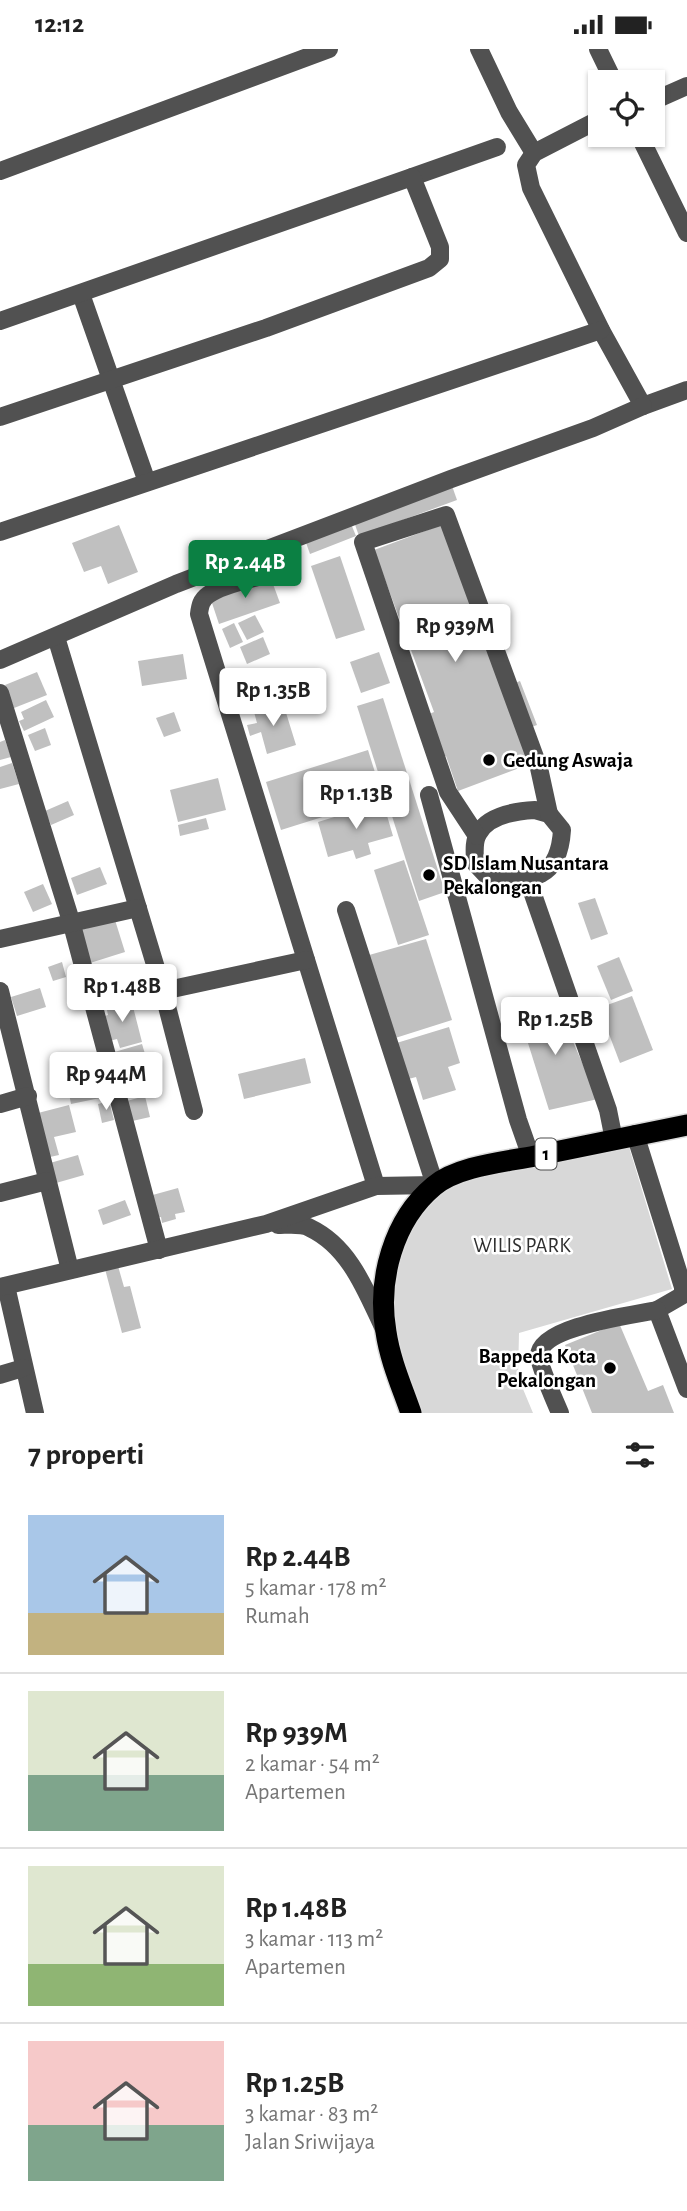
<!DOCTYPE html>
<html lang="id">
<head>
<meta charset="utf-8">
<style>
	:root { --surface:#fff; --page:#f6f6f6; --text:#222; --muted:#767676; --line:#e0e0e0; --accent:#0b8043 }
	body { margin:0; font-family:"Alegreya Sans",sans-serif; background:var(--page); color:var(--text); height:100vh; display:flex; flex-direction:column; font-size:26px; white-space:nowrap }
	* { box-sizing:border-box; margin:0 }
	p { font-size:23px; color:var(--muted) }
	.icon { flex:none; width:38px; height:38px; fill:none; stroke:currentColor; stroke-width:2; stroke-linecap:round; stroke-linejoin:round }
	.map { position:relative; height:1364px; overflow:hidden }
	.details { display:flex; flex-direction:column; background:var(--surface); flex:1 }
	.details>* { flex:none }
	.fabs { position:absolute; left:588px; top:21px; display:grid; gap:14px }
	.fabs a { display:grid; place-items:center; width:77px; height:77px; border-radius:0px; background:var(--surface); box-shadow:0 2px 5px #0004; font-size:35px }
	.price { position:absolute; translate:-50% -60px; padding:0 16px; border-radius:7px; background:#fff; color:#222; font-size:23px; line-height:46px; filter:drop-shadow(0 2px 4px #0008) }
	.price::after { content:''; position:absolute; left:50%; top:42px; width:21px; height:16px; margin-left:-10px; background:inherit; clip-path:polygon(0 0,100% 0,50% 100%) }
	.price.selected { background:var(--accent); color:#fff }
	ul { padding:0; list-style:none }
	li { display:flex; align-items:center; gap:21px; height:175px; padding:0 28px }
	li+li { border-top:2px solid var(--line) }
	li span { display:grid; place-items:center; flex:none; width:196px; height:140px; border-radius:0px; color:#555 }
	li>.icon { margin-inline-start:auto }
	span .icon { width:84px; height:84px; fill:#fffc; stroke-width:1 }
	li b { font-size:30px }
	h2 { display:flex; justify-content:space-between; align-items:center; height:84px; padding:0 28px; font-size:30px }
	.status { display:flex; justify-content:space-between; align-items:center; height:49px; padding:0 35px; background:var(--surface); direction:ltr }
	.status svg { height:19px; fill:currentColor }
	.map>svg:first-child { display:block }
</style>
</head>
<body>
<div class="status"><b>12:12</b><svg viewBox="0 0 49 12"><path d="M0 12V9h3v3zM5 12V6h3v6zM10 12V3h3v9zM15 12V0h3v12zM26 1h20v11H26zM47 4h2v5h-2z"/></svg></div>
<div class="map">
<svg width="687" height="1364" viewBox="0 0 687 1364">
	<rect width="100%" height="100%" fill="#fff"/>
	<path fill="#d8d8d8" d="M 629,1098 L 672,1240 L 519,1284 L 518,1328 L 533,1364 L 413,1364 L 384,1251 L 419,1155 L 498,1115 Z"/>
	<g fill="#c0c0c0">
		<path d="M 451,434 L 457,451 L 359,487 L 353,470 Z"/>
		<path d="M 349,470 L 356,487 L 310,505 L 304,488 Z"/>
		<path d="M 119,476 L 138,523 L 108,535 L 101,517 L 84,523 L 72,494 Z"/>
		<path d="M 441,476 L 502,639 L 520,632 L 537,676 L 520,682 L 533,714 L 458,742 L 446,707 L 432,712 L 417,670 L 434,663 L 374,501 Z"/>
		<path d="M 340,507 L 365,581 L 336,590 L 311,517 Z"/>
		<path d="M 270,527 L 280,554 L 219,575 L 210,548 Z"/>
		<path d="M 255,566 L 264,583 L 247,591 L 238,574 Z"/>
		<path d="M 234,574 L 243,593 L 230,599 L 222,580 Z"/>
		<path d="M 263,588 L 270,605 L 247,615 L 240,598 Z"/>
		<path d="M 379,603 L 390,634 L 361,644 L 350,613 Z"/>
		<path d="M 183,605 L 187,630 L 142,637 L 138,612 Z"/>
		<path d="M 37,623 L 47,646 L 14,659 L 5,636 Z"/>
		<path d="M 275,629 L 281,651 L 255,659 L 249,636 Z"/>
		<path d="M 383,649 L 445,843 L 419,852 L 357,657 Z"/>
		<path d="M 46,651 L 54,668 L 24,682 L 19,672 L 24,670 L 21,663 Z"/>
		<path d="M 283,654 L 296,696 L 267,705 L 261,683 L 250,687 L 247,676 L 257,674 L 254,663 Z"/>
		<path d="M 174,663 L 181,682 L 164,688 L 156,669 Z"/>
		<path d="M 45,679 L 51,696 L 35,702 L 28,686 Z"/>
		<path d="M 5,691 L 11,708 L 0,711 L 0,693 Z"/>
		<path d="M 368,701 L 383,749 L 281,781 L 266,733 Z"/>
		<path d="M 12,714 L 19,735 L 0,740 L 0,718 Z"/>
		<path d="M 218,729 L 226,761 L 178,773 L 170,741 Z"/>
		<path d="M 68,752 L 74,766 L 51,776 L 45,762 Z"/>
		<path d="M 383,753 L 393,787 L 368,794 L 371,805 L 356,810 L 353,801 L 328,808 L 318,773 Z"/>
		<path d="M 206,769 L 209,780 L 180,787 L 178,776 Z"/>
		<path d="M 404,811 L 429,886 L 398,896 L 374,821 Z"/>
		<path d="M 100,818 L 107,835 L 77,846 L 71,829 Z"/>
		<path d="M 43,835 L 52,855 L 33,863 L 24,843 Z"/>
		<path d="M 595,849 L 608,885 L 591,891 L 578,854 Z"/>
		<path d="M 115,871 L 125,903 L 90,914 L 81,881 Z"/>
		<path d="M 426,890 L 452,971 L 389,991 L 362,908 Z"/>
		<path d="M 619,908 L 633,942 L 611,951 L 597,917 Z"/>
		<path d="M 62,913 L 66,928 L 53,932 L 48,918 Z"/>
		<path d="M 40,939 L 46,958 L 17,967 L 11,948 Z"/>
		<path d="M 632,947 L 653,1001 L 620,1014 L 599,959 Z"/>
		<path d="M 549,948 L 559,979 L 567,979 L 598,1050 L 549,1061 L 517,959 Z"/>
		<path d="M 131,950 L 142,993 L 120,999 L 117,990 L 109,992 L 102,968 L 108,966 L 106,956 Z"/>
		<path d="M 449,978 L 460,1014 L 448,1018 L 456,1041 L 423,1051 L 416,1028 L 401,1032 L 390,996 Z"/>
		<path d="M 142,995 L 149,1018 L 119,1027 L 111,1004 Z"/>
		<path d="M 305,1009 L 311,1034 L 244,1050 L 238,1025 Z"/>
		<path d="M 100,1022 L 105,1048 L 71,1055 L 66,1029 Z"/>
		<path d="M 145,1047 L 150,1068 L 128,1073 L 123,1053 Z"/>
		<path d="M 109,1052 L 114,1071 L 102,1074 L 98,1055 Z"/>
		<path d="M 69,1056 L 76,1083 L 54,1088 L 59,1106 L 50,1108 L 38,1064 Z"/>
		<path d="M 78,1106 L 84,1126 L 56,1134 L 50,1114 Z"/>
		<path d="M 178,1139 L 185,1163 L 175,1165 L 176,1170 L 162,1174 L 161,1168 L 155,1169 L 149,1147 Z"/>
		<path d="M 125,1151 L 131,1166 L 103,1176 L 98,1161 Z"/>
		<path d="M 118,1217 L 124,1238 L 130,1237 L 141,1279 L 122,1284 L 105,1220 Z"/>
		<path d="M 619,1274 L 648,1342 L 663,1336 L 674,1364 L 592,1364 L 565,1296 Z"/>
	</g>
	<g fill="none" stroke-linecap="round" stroke-linejoin="round">
		<defs>
			<path id="highway" d="M 411,1364 C 402,1338 390,1311 386,1283 C 377,1231 393,1171 434,1137 C 458,1117 505,1113 535,1107 C 586,1097 636,1086 687,1076"/>
		</defs>
		<use href="#highway" stroke="#dbdbdb" stroke-width="24"/>
		<g stroke="#515151" stroke-width="18">
			<path d="M 479,0 L 509,63 L 534,104"/>
			<path d="M 598,0 L 614,33"/>
			<path d="M 653,52 L 687,37"/>
			<path d="M 600,70 L 534,104 L 526,116 L 531,139 L 601,281 L 643,357 L 687,341"/>
			<path d="M 639,86 L 687,184"/>
			<path d="M 0,122 L 329,0"/>
			<path d="M 412,128 L 497,98"/>
			<path d="M 81,245 L 147,433"/>
			<path d="M 0,272 L 412,128 L 440,198 L 440,210 L 429,219 L 266,279 L 0,368"/>
			<path d="M 0,483 L 601,281"/>
			<path d="M 287,521 C 268,526 223,534 208,546 C 201,551 200,557 199,565 L 376,1137"/>
			<path d="M 56,588 L 163,942 L 306,911"/>
			<path d="M 0,611 L 176,535 L 451,430 L 593,379 L 643,357"/>
			<path d="M 0,644 L 71,872 L 159,1201"/>
			<path d="M 429,746 L 518,1071 L 531,1108"/>
			<path d="M 535,761 L 549,765 L 562,781 C 559,831 533,831 491,831 L 475,814 C 475,805 473,794 478,785 C 488,766 516,762 535,761 Z"/>
			<path d="M 477,787 L 448,743 L 363,493 L 446,466 L 539,719 L 549,765"/>
			<path d="M 528,831 L 608,1061 L 614,1091"/>
			<path d="M 0,890 L 138,859"/>
			<path d="M 0,942 L 70,1221"/>
			<path d="M 163,942 L 194,1062"/>
			<path d="M 0,1055 L 28,1047"/>
			<path d="M 635,1085 L 683,1238 L 683,1246 L 657,1261 L 687,1340"/>
			<path d="M 0,1144 L 47,1132"/>
			<path d="M 278,1176 C 287,1176 302,1174 310,1179 C 350,1198 366,1242 384,1280"/>
			<path d="M 6,1237 L 35,1364"/>
			<path d="M 0,1238 L 266,1175 L 376,1137 L 435,1136 L 346,861"/>
			<path d="M 0,1326 L 23,1319"/>
			<path d="M 560,1364 C 555,1352 539,1317 539,1307 C 539,1277 634,1266 657,1261"/>
		</g>
		<use href="#highway" stroke="#000" stroke-width="21"/>
	</g>
	<g fill="#000" stroke="#fff" stroke-width="2.5">
		<circle cx="489" cy="711" r="7"/>
		<circle cx="429" cy="826" r="7"/>
		<circle cx="610" cy="1319" r="7"/>
	</g>
	<g text-anchor="middle" dominant-baseline="central" stroke-width="5" stroke-linejoin="round" paint-order="stroke">
		<rect fill="#fff" stroke="#4c4c4c" stroke-width="2" x="535.5" y="1089.5" width="21" height="31" rx="5"/>
		<g font-size="19" font-weight="bold" fill="#000">
			<text x="546" y="1105">1</text>
		</g>
		<g font-size="21" font-weight="bold" fill="#000" stroke="#fff" text-anchor="start">
			<text x="503" y="711">Gedung Aswaja</text>
			<text x="443" y="814">SD Islam Nusantara<tspan x="443" dy="24">Pekalongan</tspan></text>
			<text x="596" y="1307" text-anchor="end">Bappeda Kota<tspan x="596" dy="24">Pekalongan</tspan></text>
		</g>
		<g font-size="21" fill="#2f2f2f" stroke="#fff">
			<text x="522" y="1196">WILIS PARK</text>
		</g>
	</g>
</svg>
<div class="fabs">
<a><svg class="icon" aria-label="locate" viewBox="0 0 24 24"><circle cx="12" cy="12" r="6"/><path d="M12 2v4M12 18v4M2 12h4M18 12h4"/></svg></a>
</div>
<b class="price selected" style="left:245px;top:551px">Rp 2.44B</b>
<b class="price" style="left:455px;top:615px">Rp 939M</b>
<b class="price" style="left:273px;top:679px">Rp 1.35B</b>
<b class="price" style="left:356px;top:782px">Rp 1.13B</b>
<b class="price" style="left:122px;top:975px">Rp 1.48B</b>
<b class="price" style="left:555px;top:1008px">Rp 1.25B</b>
<b class="price" style="left:106px;top:1063px">Rp 944M</b>
</div>
<section class="details">
<h2>7 properti<svg class="icon" aria-label="filters" viewBox="0 0 24 24"><path d="M4 7h16M4 17h16"/><circle cx="9" cy="7" r="2"/><circle cx="15" cy="17" r="2"/></svg></h2>
<ul>
<li><span style="background:linear-gradient(#a9c7e8 70%,#c2b280 0)"><svg class="icon" aria-label="home" viewBox="0 0 24 24"><path d="M3 11l9-7 9 7M6 9v11h12V9"/></svg></span><div><b>Rp 2.44B</b><p>5 kamar · 178 m²</p><p>Rumah</p></div></li>
<li><span style="background:linear-gradient(#dfe7d0 60%,#7fa58c 0)"><svg class="icon" aria-label="home" viewBox="0 0 24 24"><path d="M3 11l9-7 9 7M6 9v11h12V9"/></svg></span><div><b>Rp 939M</b><p>2 kamar · 54 m²</p><p>Apartemen</p></div></li>
<li><span style="background:linear-gradient(#dfe7d0 70%,#8fb573 0)"><svg class="icon" aria-label="home" viewBox="0 0 24 24"><path d="M3 11l9-7 9 7M6 9v11h12V9"/></svg></span><div><b>Rp 1.48B</b><p>3 kamar · 113 m²</p><p>Apartemen</p></div></li>
<li><span style="background:linear-gradient(#f6c9c9 60%,#7fa58c 0)"><svg class="icon" aria-label="home" viewBox="0 0 24 24"><path d="M3 11l9-7 9 7M6 9v11h12V9"/></svg></span><div><b>Rp 1.25B</b><p>3 kamar · 83 m²</p><p>Jalan Sriwijaya</p></div></li>
</ul>
</section>
</body>
</html>
